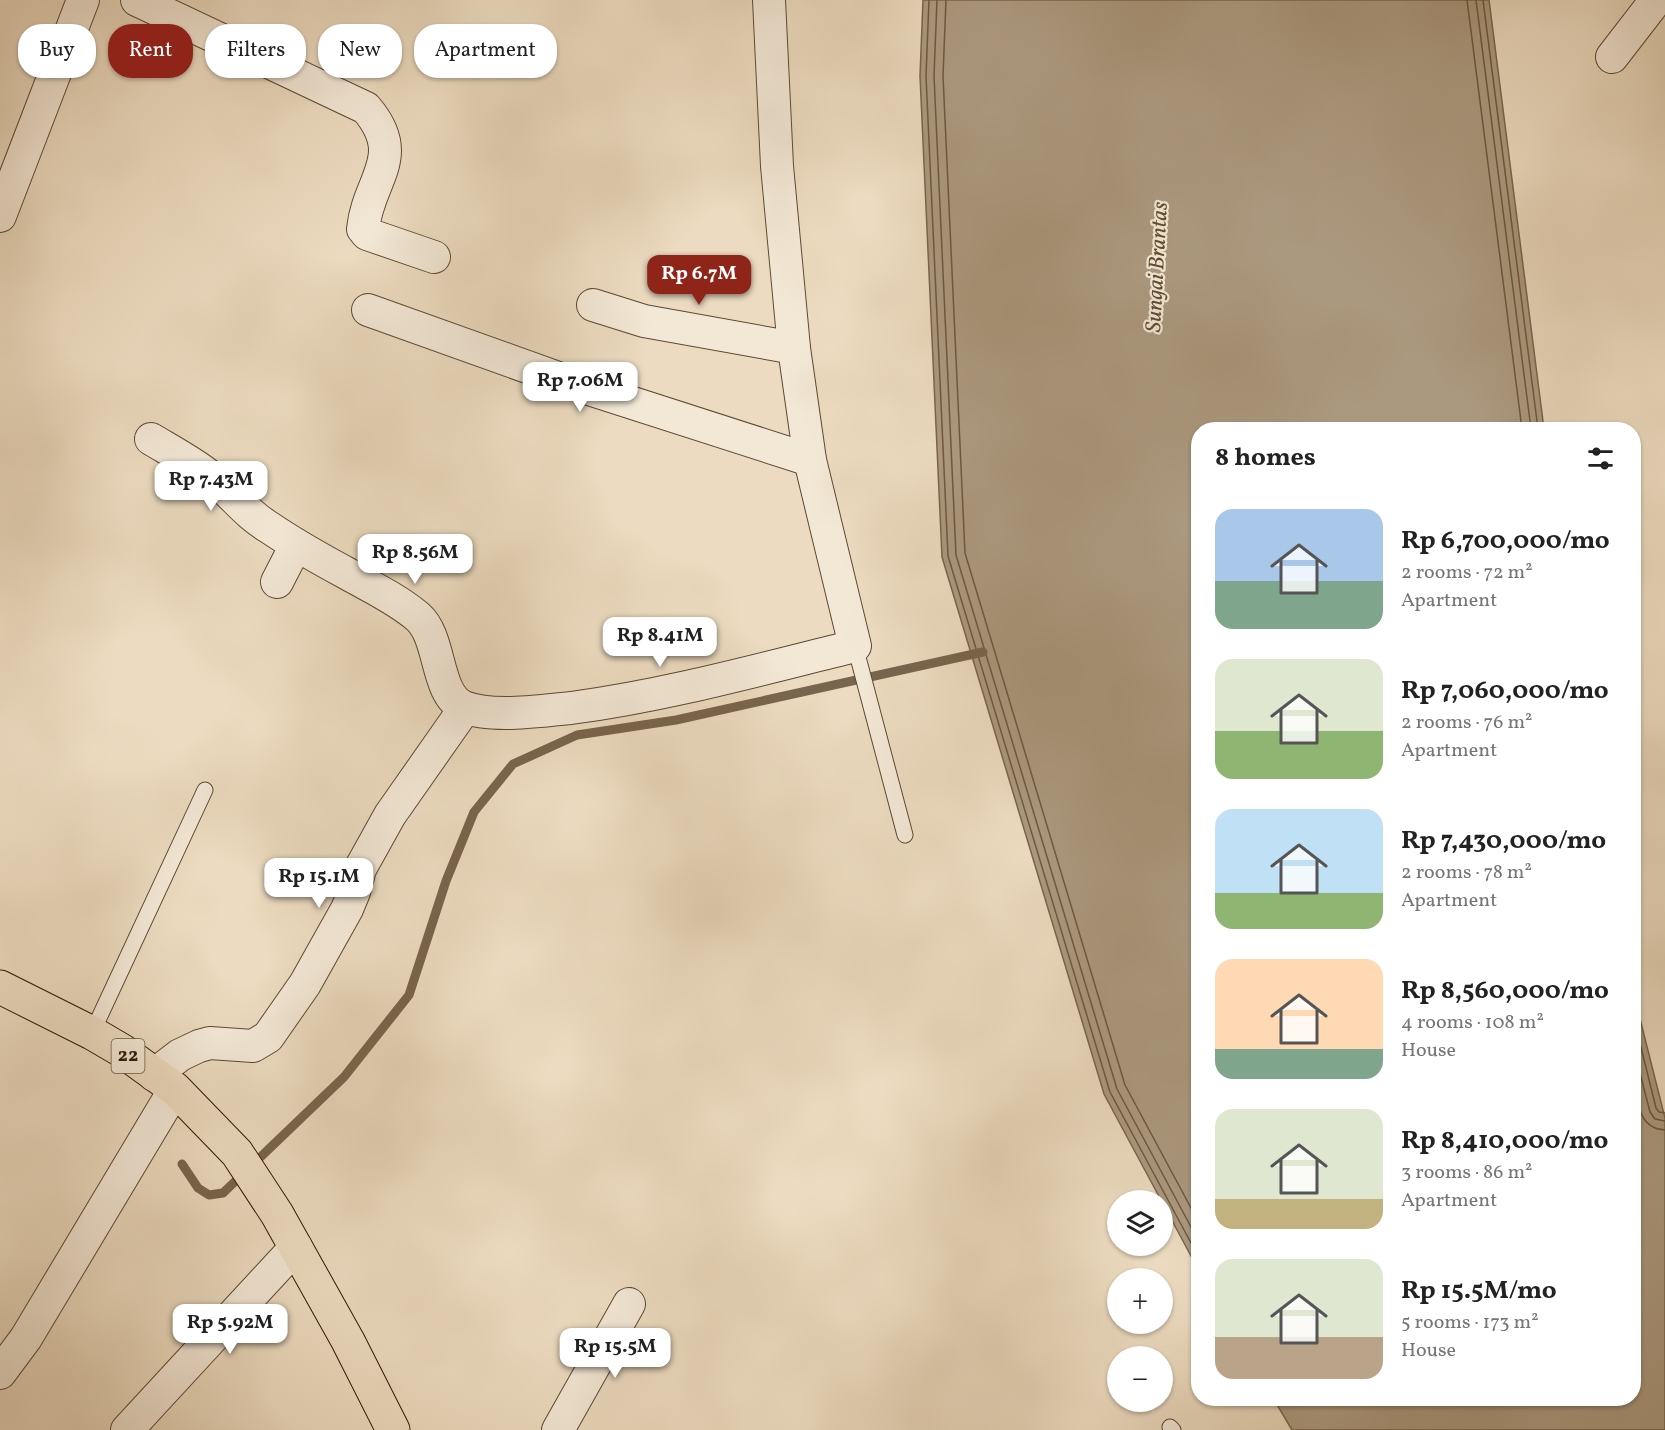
<!DOCTYPE html>
<html lang="en">
<head>
<meta charset="utf-8">
<style>
	:root { --surface:#fff; --page:#f2f2f2; --text:#222; --muted:#767676; --accent:#8f2418 }
	body { margin:0; font-family:Vollkorn,serif; background:var(--page); color:var(--text); height:100vh; display:flex; flex-direction:column; font-size:22px; white-space:nowrap }
	* { box-sizing:border-box; margin:0 }
	p { font-size:20px; color:var(--muted) }
	.icon { flex:none; width:33px; height:33px; fill:none; stroke:currentColor; stroke-width:2; stroke-linecap:round; stroke-linejoin:round }
	.map { position:relative; flex:1; overflow:hidden }
	.drawer { position:absolute; left:1191px; top:422px; width:450px; height:984px; display:flex; flex-direction:column; background:var(--surface); border-radius:24px; box-shadow:0 2px 4px #0004 }
	.drawer>* { flex:none }
	.top-card { position:absolute; left:18px; top:24px; width:570px; height:54px; display:flex; gap:12px }
	.fabs { position:absolute; left:1107px; top:1190px; display:grid; gap:12px }
	.fabs a { display:grid; place-items:center; width:66px; height:66px; border-radius:50%; background:var(--surface); box-shadow:0 2px 4px #0004; font-size:30px }
	.price { position:absolute; translate:-50% -51px; padding:0 14px; border-radius:12px; background:#fff; color:#222; font-size:20px; line-height:39px; filter:drop-shadow(0 2px 3px #0008) }
	.price::after { content:''; position:absolute; left:50%; top:36px; width:18px; height:14px; margin-left:-9px; background:inherit; clip-path:polygon(0 0,100% 0,50% 100%) }
	.price.selected { background:var(--accent); color:#fff }
	ul { padding:0; list-style:none }
	li { display:flex; align-items:center; gap:18px; height:150px; padding:0 24px }
	li span { display:grid; place-items:center; flex:none; width:168px; height:120px; border-radius:18px; color:#555 }
	li>.icon { margin-inline-start:auto }
	span .icon { width:72px; height:72px; fill:#fffc; stroke-width:1 }
	li b { font-size:26px }
	h2 { display:flex; justify-content:space-between; align-items:center; height:72px; padding:0 24px; font-size:26px }
	.chip { padding:0 21px; border-radius:24px; background:var(--surface); box-shadow:0 2px 4px #0004; font-size:21px; line-height:54px }
	.chip.selected { background:var(--accent); color:#fff }
	.map>svg:first-child { display:block }
</style>
</head>
<body>
<div class="map">
<svg width="1665" height="1430" viewBox="0 0 1665 1430">
	<rect width="100%" height="100%" fill="#ecdbc0"/>
	<filter id="stains"><feTurbulence type="fractalNoise" baseFrequency=".00333" numOctaves="4"/><feColorMatrix values="0 0 0 0 .2 0 0 0 0 .09 0 0 0 0 .02 0 0 0 .5 -.17"/></filter>
	<radialGradient id="worn" r=".72"><stop offset=".6" stop-color="#630" stop-opacity="0"/><stop offset="1" stop-color="#630" stop-opacity=".3"/></radialGradient>
	<g fill="#ab997f" stroke="#78654d" stroke-width="1.5">
		<path d="M 923,0 L 1489,0 L 1544,429 L 1198,429 L 1198,1269 L 1104,1094 L 942,557 L 920,76 Z"/>
		<path d="M 1634,995 L 1665,1118 L 1665,1430 L 1292,1430 L 1273,1398 L 1634,1398 Z"/>
	</g>
	<g fill="none" stroke-linecap="round" stroke-linejoin="round">
		<g stroke="#6c5840" stroke-width="1.5">
			<path d="M 929,0 L 926,76 L 948,556 L 1110,1092 L 1198,1256"/>
			<path d="M 937,0 L 934,76 L 956,555 L 1117,1089 L 1198,1240"/>
			<path d="M 946,0 L 943,76 L 965,553 L 1125,1085 L 1198,1221"/>
			<path d="M 1467,0 L 1522,429"/>
			<path d="M 1476,0 L 1531,429"/>
			<path d="M 1483,0 L 1538,429"/>
			<path d="M 1634,1019 L 1656,1108 L 1659,1112 L 1665,1113"/>
			<path d="M 1634,1050 L 1650,1112 L 1655,1119 L 1665,1121"/>
			<path d="M 1634,1086 C 1638,1105 1640,1129 1665,1130"/>
		</g>
		<path stroke="#78654d" stroke-width="9" d="M 182,1164 L 198,1188 L 209,1195 L 223,1193 L 344,1077 L 409,995 L 446,881 L 474,812 L 513,764 L 577,735 L 676,720 L 983,652"/>
		<defs>
			<g id="lane">
				<path d="M 855,646 L 905,835"/>
				<path d="M 92,1033 L 205,790"/>
				<path d="M 1170,1427 L 1173,1430"/>
			</g>
			<g id="street">
				<path d="M 137,0 L 366,108 C 408,157 368,179 363,229 L 367,234 L 434,257"/>
				<path d="M 1612,57 L 1656,0"/>
				<path d="M 0,216 L 83,0"/>
				<path d="M 593,305 L 644,321 L 794,348"/>
				<path d="M 368,310 L 586,388 L 810,460"/>
				<path d="M 151,439 C 171,451 194,463 212,478 C 234,495 245,513 270,528 C 295,545 322,560 348,574 C 371,587 397,599 418,617 C 442,638 435,695 464,707 C 491,718 542,711 571,708 C 668,695 761,669 855,646 L 810,460 L 794,348 L 777,166 L 769,0"/>
				<path d="M 277,582 L 296,545"/>
				<path d="M 154,1075 L 180,1055 L 199,1046 L 210,1043 L 253,1046 L 268,1037 L 305,984 L 347,909 L 354,892 L 360,869 L 390,815 L 465,708"/>
				<path d="M 0,1373 L 26,1338 L 175,1089"/>
				<path d="M 127,1430 L 296,1247"/>
				<path d="M 558,1430 L 629,1304"/>
			</g>
			<path id="highway" d="M 0,987 L 92,1033 L 121,1050 L 175,1089 L 237,1153 L 277,1214 L 348,1341 L 393,1430"/>
		</defs>
		<use href="#lane" stroke="#5c4932" stroke-width="17"/>
		<use href="#street" stroke="#5c4932" stroke-width="34"/>
		<use href="#highway" stroke="#2c1802" stroke-width="35"/>
		<use href="#lane" stroke="#f3e8d6" stroke-width="15"/>
		<use href="#street" stroke="#f3e8d6" stroke-width="32"/>
		<use href="#highway" stroke="#ecdbc0" stroke-width="33"/>
	</g>
	<g text-anchor="middle" dominant-baseline="central" stroke-width="4.5" stroke-linejoin="round" paint-order="stroke">
		<rect fill="#f3e8d6" stroke="#685642" stroke-width="1.5" x="111.5" y="1039" width="33" height="34" rx="4.5"/>
		<g font-size="20" font-weight="bold" fill="#2c1802">
			<text x="128" y="1056">22</text>
		</g>
		<g font-size="22" font-style="italic" fill="#5f4c34" stroke="#f3e8d6">
			<text transform="translate(1158 267) rotate(-87)">Sungai Brantas</text>
		</g>
	</g>
	<rect width="100%" height="100%" filter="url(#stains)"/>
	<rect width="100%" height="100%" fill="url(#worn)"/>
</svg>
<div class="fabs">
<a><svg class="icon" aria-label="layers" viewBox="0 0 24 24"><path d="M12 4l9 5-9 5-9-5zM3 14l9 5 9-5"/></svg></a>
<a>+</a>
<a>−</a>
</div>
<b class="price selected" style="left:699px;top:306px">Rp 6.7M</b>
<b class="price" style="left:580px;top:413px">Rp 7.06M</b>
<b class="price" style="left:211px;top:512px">Rp 7.43M</b>
<b class="price" style="left:415px;top:585px">Rp 8.56M</b>
<b class="price" style="left:660px;top:668px">Rp 8.41M</b>
<b class="price" style="left:319px;top:909px">Rp 15.1M</b>
<b class="price" style="left:230px;top:1355px">Rp 5.92M</b>
<b class="price" style="left:615px;top:1379px">Rp 15.5M</b>
<div class="top-card">
<a class="chip">Buy</a>
<a class="chip selected">Rent</a>
<a class="chip">Filters</a>
<a class="chip">New</a>
<a class="chip">Apartment</a>
</div>
<section class="drawer">
<h2>8 homes<svg class="icon" aria-label="filters" viewBox="0 0 24 24"><path d="M4 7h16M4 17h16"/><circle cx="9" cy="7" r="2"/><circle cx="15" cy="17" r="2"/></svg></h2>
<ul>
<li><span style="background:linear-gradient(#a9c7e8 60%,#7fa58c 0)"><svg class="icon" aria-label="home" viewBox="0 0 24 24"><path d="M3 11l9-7 9 7M6 9v11h12V9"/></svg></span><div><b>Rp 6,700,000/mo</b><p>2 rooms · 72 m²</p><p>Apartment</p></div></li>
<li><span style="background:linear-gradient(#dfe7d0 60%,#8fb573 0)"><svg class="icon" aria-label="home" viewBox="0 0 24 24"><path d="M3 11l9-7 9 7M6 9v11h12V9"/></svg></span><div><b>Rp 7,060,000/mo</b><p>2 rooms · 76 m²</p><p>Apartment</p></div></li>
<li><span style="background:linear-gradient(#bfe0f5 70%,#8fb573 0)"><svg class="icon" aria-label="home" viewBox="0 0 24 24"><path d="M3 11l9-7 9 7M6 9v11h12V9"/></svg></span><div><b>Rp 7,430,000/mo</b><p>2 rooms · 78 m²</p><p>Apartment</p></div></li>
<li><span style="background:linear-gradient(#ffd9b3 75%,#7fa58c 0)"><svg class="icon" aria-label="home" viewBox="0 0 24 24"><path d="M3 11l9-7 9 7M6 9v11h12V9"/></svg></span><div><b>Rp 8,560,000/mo</b><p>4 rooms · 108 m²</p><p>House</p></div></li>
<li><span style="background:linear-gradient(#dfe7d0 75%,#c2b280 0)"><svg class="icon" aria-label="home" viewBox="0 0 24 24"><path d="M3 11l9-7 9 7M6 9v11h12V9"/></svg></span><div><b>Rp 8,410,000/mo</b><p>3 rooms · 86 m²</p><p>Apartment</p></div></li>
<li><span style="background:linear-gradient(#dfe7d0 65%,#b9a48a 0)"><svg class="icon" aria-label="home" viewBox="0 0 24 24"><path d="M3 11l9-7 9 7M6 9v11h12V9"/></svg></span><div><b>Rp 15.5M/mo</b><p>5 rooms · 173 m²</p><p>House</p></div></li>
</ul>
</section>
</div>
</body>
</html>
